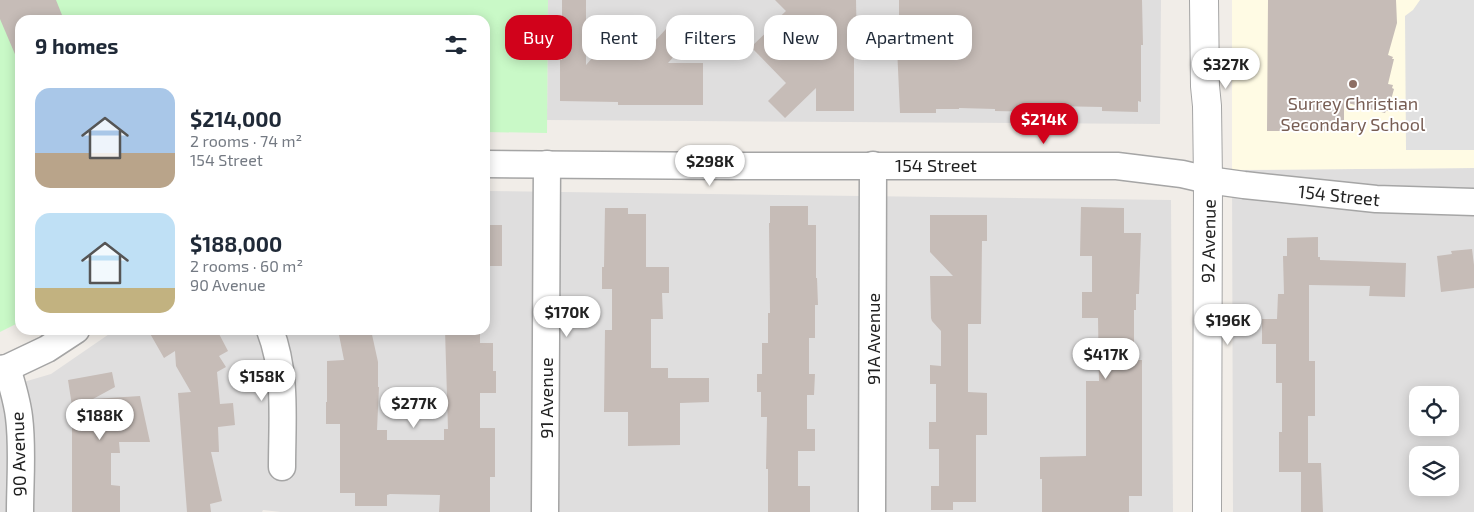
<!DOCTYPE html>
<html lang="en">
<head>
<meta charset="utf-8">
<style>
	:root { --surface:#fff; --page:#f6f6f7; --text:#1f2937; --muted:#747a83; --accent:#d1021b }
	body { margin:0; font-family:"Exo 2",sans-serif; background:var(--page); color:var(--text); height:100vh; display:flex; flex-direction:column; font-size:19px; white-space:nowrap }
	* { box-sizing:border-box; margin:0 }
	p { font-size:16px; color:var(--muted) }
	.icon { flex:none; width:28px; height:28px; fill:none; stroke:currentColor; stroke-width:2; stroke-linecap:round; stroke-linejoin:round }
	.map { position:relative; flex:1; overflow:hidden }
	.sheet { position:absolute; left:15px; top:15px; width:475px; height:320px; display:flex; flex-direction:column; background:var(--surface); border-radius:15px; box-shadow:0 2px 12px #0003 }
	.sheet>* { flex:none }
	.top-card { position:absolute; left:505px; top:15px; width:475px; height:45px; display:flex; gap:10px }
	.controls { position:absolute; left:1409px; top:386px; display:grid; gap:10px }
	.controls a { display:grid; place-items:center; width:50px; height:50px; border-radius:10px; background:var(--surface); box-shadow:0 2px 12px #0003; font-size:25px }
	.price { position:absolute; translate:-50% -42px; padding:0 11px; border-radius:18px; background:#fff; color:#222; font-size:16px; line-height:32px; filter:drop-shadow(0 1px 2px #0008) }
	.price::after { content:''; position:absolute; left:50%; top:30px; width:15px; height:11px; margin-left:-8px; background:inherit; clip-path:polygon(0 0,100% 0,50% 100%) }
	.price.current { background:var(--accent); color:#fff }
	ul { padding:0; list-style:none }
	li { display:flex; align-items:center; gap:15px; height:125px; padding:0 20px }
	li span { display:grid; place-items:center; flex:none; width:140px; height:100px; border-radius:15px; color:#555 }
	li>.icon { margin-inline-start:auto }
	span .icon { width:60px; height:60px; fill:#fffc; stroke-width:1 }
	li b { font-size:21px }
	h2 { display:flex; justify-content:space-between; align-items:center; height:60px; padding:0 20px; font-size:21px }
	.chip { padding:0 18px; border-radius:15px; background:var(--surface); box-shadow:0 2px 12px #0003; font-size:18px; line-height:45px }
	.chip.current { background:var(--accent); color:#fff }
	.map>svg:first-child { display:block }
</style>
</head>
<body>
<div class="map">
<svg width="1474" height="512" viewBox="0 0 1474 512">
	<rect width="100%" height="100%" fill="#f1ede8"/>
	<g fill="#dfdede" fill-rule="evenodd">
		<path d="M 548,0 L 1161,0 L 1160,124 L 547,120 Z"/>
		<path d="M 1474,168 L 1474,512 L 1233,512 L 1232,170 ZM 1418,395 L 1450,395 L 1450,428 L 1418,428 ZM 1418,455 L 1450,455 L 1450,488 L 1418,488 Z"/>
		<path d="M 485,191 L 1171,200 L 1173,512 L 281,512 L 263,510 L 262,512 L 0,512 L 0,389 L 51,374 L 115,330 L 485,330 Z"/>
	</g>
	<path fill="#fffbe4" d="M 1232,0 L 1474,0 L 1474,168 L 1232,170 Z"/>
	<path fill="#c9f9c7" d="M 0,0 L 548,0 L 547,133 L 485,132 L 485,20 L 20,20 L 20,322 L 0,332 Z"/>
	<path fill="#e1e1e1" d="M 1420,0 L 1474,0 L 1474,150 L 1406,150 L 1405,16 L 1413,10 Z"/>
	<g fill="#c6bcb7">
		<path d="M 0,0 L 56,0 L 64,20 L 20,20 L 20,66 L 0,19 Z"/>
		<path d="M 562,0 L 586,0 L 586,65 L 628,17 L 655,41 L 676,18 L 694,34 L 668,63 L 703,63 L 703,105 L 618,105 L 618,102 L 560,101 L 560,60 L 562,60 Z"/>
		<path d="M 775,0 L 856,0 L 857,51 L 854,51 L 854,111 L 816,111 L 816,88 L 785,118 L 768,101 L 786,83 L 751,47 L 772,27 L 770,26 L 786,11 Z"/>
		<path d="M 899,0 L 1142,0 L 1143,45 L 1141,45 L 1141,102 L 1138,101 L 1138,112 L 1102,111 L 1102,107 L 1053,106 L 1053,109 L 1046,109 L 1046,112 L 995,111 L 995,109 L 959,108 L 959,109 L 936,109 L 936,113 L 900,113 L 897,47 L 895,47 L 895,30 L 899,29 Z"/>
		<path d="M 1268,0 L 1396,0 L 1397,23 L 1388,55 L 1393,57 L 1392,59 L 1394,59 L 1388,84 L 1393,85 L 1392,88 L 1394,89 L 1388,111 L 1386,111 L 1385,113 L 1344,102 L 1344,131 L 1267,131 Z"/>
		<path d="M 770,206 L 808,206 L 808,225 L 816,225 L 816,278 L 817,278 L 818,305 L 815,305 L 815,338 L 809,338 L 809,374 L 815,374 L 814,395 L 807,395 L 807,429 L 815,429 L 815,451 L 798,451 L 798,486 L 810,486 L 810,512 L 768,512 L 768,469 L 766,469 L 767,417 L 761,417 L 761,392 L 757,392 L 757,374 L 762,374 L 762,343 L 768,343 L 768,313 L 770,313 L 769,223 L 770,223 Z"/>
		<path d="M 1081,207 L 1124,208 L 1124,233 L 1141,233 L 1139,294 L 1136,294 L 1136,310 L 1134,310 L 1134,358 L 1137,358 L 1137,360 L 1142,360 L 1142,496 L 1129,496 L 1129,512 L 1042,512 L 1042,479 L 1040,479 L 1040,457 L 1086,456 L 1086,381 L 1099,381 L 1098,318 L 1082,318 L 1082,292 L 1092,292 L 1092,256 L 1080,256 Z"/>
		<path d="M 605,208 L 628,208 L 628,214 L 646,214 L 646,267 L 669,267 L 669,293 L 662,293 L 663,319 L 651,319 L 651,368 L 668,368 L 668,378 L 709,378 L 709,402 L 680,403 L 680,445 L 628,446 L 628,412 L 604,412 L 605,330 L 612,330 L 612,289 L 602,289 L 602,267 L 604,267 Z"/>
		<path d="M 930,215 L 987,215 L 987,241 L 982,241 L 981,324 L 968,324 L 968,392 L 987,393 L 987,435 L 976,435 L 976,502 L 953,502 L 953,510 L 931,510 L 931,486 L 939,486 L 939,449 L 929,449 L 929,422 L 936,422 L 936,384 L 930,384 L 930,365 L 941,366 L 941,331 L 932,321 L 931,318 L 930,276 L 953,276 L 930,252 Z"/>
		<rect x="485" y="225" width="17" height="41"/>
		<path d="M 1318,237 L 1318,257 L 1320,257 L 1320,260 L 1406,263 L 1405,297 L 1369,296 L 1370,286 L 1309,285 L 1309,361 L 1315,361 L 1315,416 L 1308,416 L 1308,463 L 1321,463 L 1323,512 L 1301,512 L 1301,472 L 1279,472 L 1279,432 L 1282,432 L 1282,383 L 1276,383 L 1276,344 L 1262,344 L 1262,319 L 1277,319 L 1278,294 L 1284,294 L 1283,256 L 1287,256 L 1287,238 Z"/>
		<path d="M 1472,249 L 1474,265 L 1474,288 L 1441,292 L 1437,256 L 1452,254 L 1451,251 Z"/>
		<path d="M 148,330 L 217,330 L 228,351 L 219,356 L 226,367 L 217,372 L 220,404 L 233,403 L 235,425 L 218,427 L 219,452 L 211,452 L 222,501 L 210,504 L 211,512 L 187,512 L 178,393 L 191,392 L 176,366 L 175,351 L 164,358 Z"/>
		<path d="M 338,330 L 371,330 L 378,362 L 378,387 L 379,387 L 377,430 L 387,430 L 387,440 L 444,440 L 444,429 L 448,429 L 445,330 L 480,330 L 480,343 L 493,343 L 493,371 L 496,371 L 496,393 L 480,393 L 480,428 L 495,428 L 495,477 L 490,477 L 490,512 L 439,512 L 440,495 L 390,494 L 387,495 L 387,506 L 355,506 L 355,493 L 340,493 L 340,424 L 326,424 L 326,402 L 327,402 L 327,361 L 344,360 Z"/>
		<path d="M 112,372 L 115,387 L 93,399 L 140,396 L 150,442 L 119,442 L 120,453 L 111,453 L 111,485 L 120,486 L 120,512 L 72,512 L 72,419 L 74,419 L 68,380 Z"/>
	</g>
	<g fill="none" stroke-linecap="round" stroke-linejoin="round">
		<defs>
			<g id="minor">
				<path d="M 485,164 L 733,166 L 1117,166 L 1182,174 L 1208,180 L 1244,185 L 1376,199 L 1474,202"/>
				<path d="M 270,330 C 287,374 282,421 282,467"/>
				<path d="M 7,368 C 12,384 17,400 19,417 C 23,448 20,481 20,512"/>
				<path d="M 0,369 L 7,368 L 47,349 L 76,330"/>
				<path d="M 545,512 L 547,164"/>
				<path d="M 872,512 L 873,165"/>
			</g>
			<path id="tertiary" d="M 1204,0 L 1205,86 L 1207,106 L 1208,180 L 1207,512"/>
		</defs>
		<use href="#minor" stroke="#a5a5a5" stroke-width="29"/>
		<use href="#tertiary" stroke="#a5a5a5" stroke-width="30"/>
		<use href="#minor" stroke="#fff" stroke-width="26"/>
		<use href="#tertiary" stroke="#fff" stroke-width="28"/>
	</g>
	<circle fill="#8d6e63" stroke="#fff" stroke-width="2" cx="1353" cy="84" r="5"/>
	<g text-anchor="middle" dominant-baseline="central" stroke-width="4" stroke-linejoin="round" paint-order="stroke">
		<g font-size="18" fill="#785e54" stroke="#fff">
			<text x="1353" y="103">Surrey Christian<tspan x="1353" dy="21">Secondary School</tspan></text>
		</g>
		<g font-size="18" fill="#212121" stroke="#fff">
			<text x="936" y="165">154 Street</text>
			<text transform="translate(1339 195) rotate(6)">154 Street</text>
			<text transform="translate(1208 241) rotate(-89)">92 Avenue</text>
			<text transform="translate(873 339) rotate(-90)">91A Avenue</text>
			<text transform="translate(546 398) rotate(-90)">91 Avenue</text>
			<text transform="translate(18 454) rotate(-92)">90 Avenue</text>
		</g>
	</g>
</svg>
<div class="controls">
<a><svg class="icon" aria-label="locate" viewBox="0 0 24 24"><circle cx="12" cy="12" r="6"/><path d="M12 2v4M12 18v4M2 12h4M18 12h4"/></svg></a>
<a><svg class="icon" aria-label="layers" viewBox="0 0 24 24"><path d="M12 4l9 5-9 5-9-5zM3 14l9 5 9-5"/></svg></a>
</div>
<b class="price" style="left:1226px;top:90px">$327K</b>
<b class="price current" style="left:1044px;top:145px">$214K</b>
<b class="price" style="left:710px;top:187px">$298K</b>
<b class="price" style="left:567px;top:338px">$170K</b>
<b class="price" style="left:1228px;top:346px">$196K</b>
<b class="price" style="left:1106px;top:380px">$417K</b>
<b class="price" style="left:262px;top:402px">$158K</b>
<b class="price" style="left:414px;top:429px">$277K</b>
<b class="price" style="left:100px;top:441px">$188K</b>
<div class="top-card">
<a class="chip current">Buy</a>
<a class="chip">Rent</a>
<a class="chip">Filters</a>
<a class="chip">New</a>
<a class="chip">Apartment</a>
</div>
<section class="sheet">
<h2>9 homes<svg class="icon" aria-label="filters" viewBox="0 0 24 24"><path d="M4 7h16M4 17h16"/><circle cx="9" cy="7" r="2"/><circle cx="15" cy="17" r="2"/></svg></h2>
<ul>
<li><span style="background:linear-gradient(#a9c7e8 65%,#b9a48a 0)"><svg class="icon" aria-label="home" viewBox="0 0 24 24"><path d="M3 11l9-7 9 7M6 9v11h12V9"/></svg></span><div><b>$214,000</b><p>2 rooms · 74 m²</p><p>154 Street</p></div></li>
<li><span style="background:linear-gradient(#bfe0f5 75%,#c2b280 0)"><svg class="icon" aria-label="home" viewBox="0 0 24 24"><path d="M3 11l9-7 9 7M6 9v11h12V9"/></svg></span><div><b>$188,000</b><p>2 rooms · 60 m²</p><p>90 Avenue</p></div></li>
</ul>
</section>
</div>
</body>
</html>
